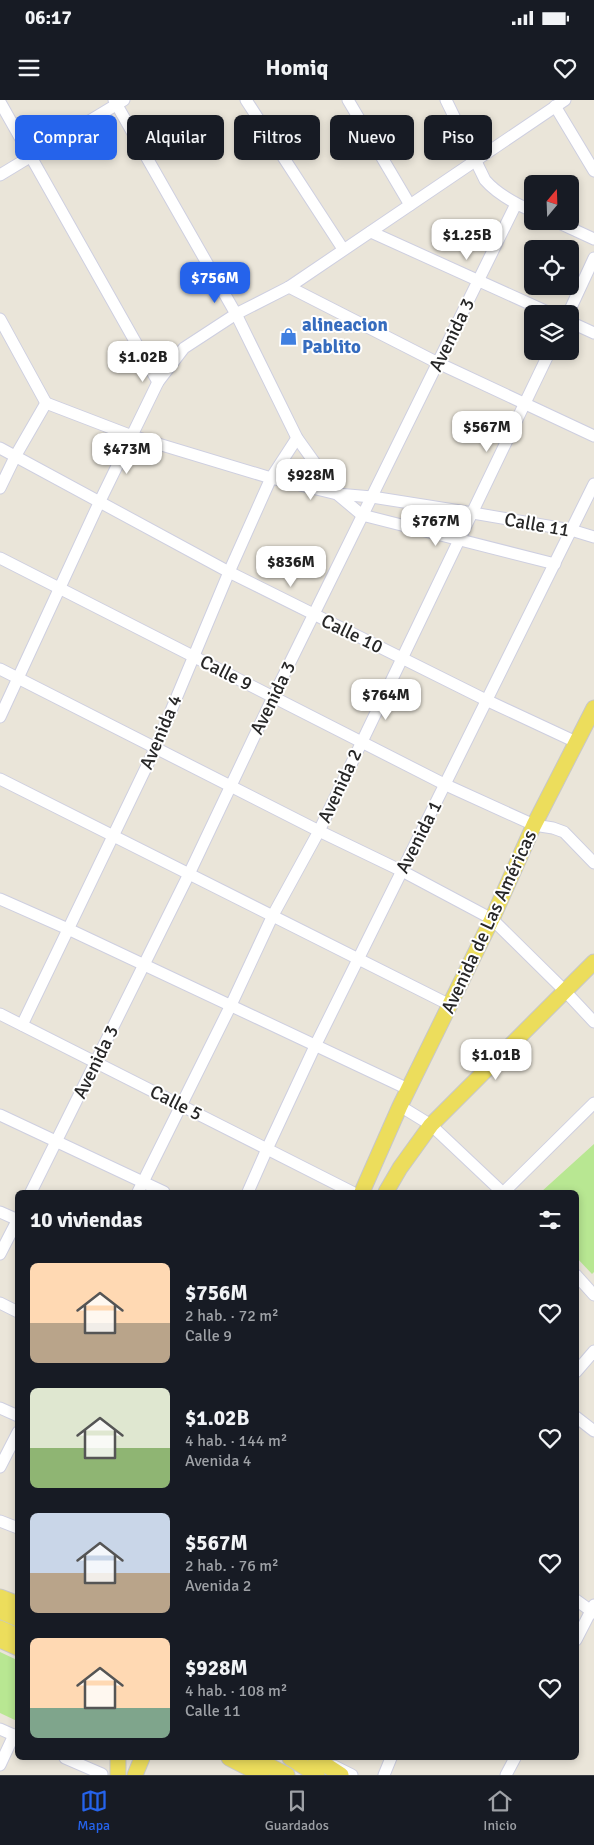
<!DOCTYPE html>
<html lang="es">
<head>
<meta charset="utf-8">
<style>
	:root { --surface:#171b24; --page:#20242c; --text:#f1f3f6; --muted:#9ea1a6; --line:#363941; --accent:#2563eb }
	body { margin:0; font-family:Signika,sans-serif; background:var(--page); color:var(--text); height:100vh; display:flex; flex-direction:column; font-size:19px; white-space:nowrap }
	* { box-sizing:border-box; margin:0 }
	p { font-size:16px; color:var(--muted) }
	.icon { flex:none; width:28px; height:28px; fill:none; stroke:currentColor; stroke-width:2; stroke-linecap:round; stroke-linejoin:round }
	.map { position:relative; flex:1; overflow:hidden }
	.panel { position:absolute; left:15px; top:1090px; width:564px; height:570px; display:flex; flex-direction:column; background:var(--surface); border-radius:8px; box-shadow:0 2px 8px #0003 }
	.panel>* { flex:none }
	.hud { position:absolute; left:15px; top:15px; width:565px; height:45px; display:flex; gap:10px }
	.needle { width:32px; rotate:19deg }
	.controls { position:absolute; left:524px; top:75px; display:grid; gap:10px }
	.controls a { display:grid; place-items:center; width:55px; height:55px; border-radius:8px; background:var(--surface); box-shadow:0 2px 8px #0003; font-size:25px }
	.price { position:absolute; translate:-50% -42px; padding:0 11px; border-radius:10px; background:#fff; color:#222; font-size:16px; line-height:32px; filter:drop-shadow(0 1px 2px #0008) }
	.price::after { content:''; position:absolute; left:50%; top:30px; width:15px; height:11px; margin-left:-8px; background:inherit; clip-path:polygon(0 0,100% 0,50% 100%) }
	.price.current { background:var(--accent); color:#fff }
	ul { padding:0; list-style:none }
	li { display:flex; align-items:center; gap:15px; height:125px; padding:0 15px }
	li span { display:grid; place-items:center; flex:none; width:140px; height:100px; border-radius:8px; color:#555 }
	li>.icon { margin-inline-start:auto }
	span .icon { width:60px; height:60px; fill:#fffc; stroke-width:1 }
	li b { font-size:21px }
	h2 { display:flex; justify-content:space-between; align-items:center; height:60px; padding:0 15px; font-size:21px }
	.pill { padding:0 18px; border-radius:8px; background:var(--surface); box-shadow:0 2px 8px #0003; font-size:18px; line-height:45px }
	.pill.current { background:var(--accent); color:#fff }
	.status { display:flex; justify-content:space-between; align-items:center; height:35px; padding:0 25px; background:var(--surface); direction:ltr }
	.status svg { height:14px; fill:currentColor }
	header { display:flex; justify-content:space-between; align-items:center; height:65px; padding:0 15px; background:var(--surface); font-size:22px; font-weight:800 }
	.tab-bar { display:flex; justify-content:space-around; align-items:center; height:70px; border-top:1px solid var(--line); background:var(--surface); font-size:14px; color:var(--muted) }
	.tab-bar a { display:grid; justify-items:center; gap:2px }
	.tab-bar .current { color:var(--accent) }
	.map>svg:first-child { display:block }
</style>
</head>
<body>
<div class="status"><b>06:17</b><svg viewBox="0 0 49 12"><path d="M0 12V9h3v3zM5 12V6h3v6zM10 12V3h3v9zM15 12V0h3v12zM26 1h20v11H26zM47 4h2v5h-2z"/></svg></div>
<header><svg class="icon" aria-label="menu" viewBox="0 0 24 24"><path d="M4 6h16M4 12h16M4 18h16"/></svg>Homiq<svg class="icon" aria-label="heart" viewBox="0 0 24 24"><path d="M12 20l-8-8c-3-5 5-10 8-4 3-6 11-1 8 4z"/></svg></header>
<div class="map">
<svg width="594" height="1675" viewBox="0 0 594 1675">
	<rect width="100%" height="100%" fill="#eae5d9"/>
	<g fill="#b8e792">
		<path d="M 594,1044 L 594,1172 L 592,1174 L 576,1157 L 576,1092 L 541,1092 Z"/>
		<path d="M 0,1552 L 17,1560 L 17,1621 L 0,1613 Z"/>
	</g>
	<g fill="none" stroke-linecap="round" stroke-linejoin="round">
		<defs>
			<g id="minor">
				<path d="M 114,0 L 236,214 L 297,338 L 337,394 L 362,415 L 555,464"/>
				<path d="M 246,0 L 343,149"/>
				<path d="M 348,0 L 410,105"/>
				<path d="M 446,0 L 485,80 C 497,94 516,104 532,111"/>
				<path d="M 0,2 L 158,282"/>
				<path d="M 555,6 L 594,71"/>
				<path d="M 0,75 L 124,0"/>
				<path d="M 555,121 L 594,139"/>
				<path d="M 371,132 L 552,214"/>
				<path d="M 289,187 L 438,263 L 594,336"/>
				<path d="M 568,214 L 594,158"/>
				<path d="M 0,219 L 46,303"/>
				<path d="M 570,222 L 594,233"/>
				<path d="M 46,303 L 132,336 L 271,378 L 337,394 L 372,397 L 473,413 L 571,430 L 594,437"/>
				<path d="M 0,348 L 229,472 L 486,600 L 576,642"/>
				<path d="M 0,388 L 16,355 L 46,303"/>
				<path d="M 0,458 L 446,685 L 534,725 L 553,728 L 564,732 L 594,763"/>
				<path d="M 0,569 L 319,731 L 402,771 L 492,819 L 565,891 L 594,922"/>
				<path d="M 0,617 L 99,403 L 158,282 L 184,248 L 236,214 L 289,187 L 565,0"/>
				<path d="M 0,679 L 450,905"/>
				<path d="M 0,799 L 68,829 L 408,989"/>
				<path d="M 0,914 L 352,1092"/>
				<path d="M 22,925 L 155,649 L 229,472 L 271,378 L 297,338"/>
				<path d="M 400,1006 L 431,1025 L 502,1092"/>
				<path d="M 0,1015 L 164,1092"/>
				<path d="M 31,1092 L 189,774 L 273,597 L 516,104"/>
				<path d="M 138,1092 L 231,905 L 273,815 L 319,731 L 550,251"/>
				<path d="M 248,1092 L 267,1049 L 316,944 L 594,384"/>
				<path d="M 504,1092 L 594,1003"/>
				<path d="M 0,1112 L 18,1120"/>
				<path d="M 0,1154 L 18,1119"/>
				<path d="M 576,1175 L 594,1195"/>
				<path d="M 0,1203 L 18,1212"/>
				<path d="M 576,1272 L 594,1251"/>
				<path d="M 0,1308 L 18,1316"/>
				<path d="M 576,1317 L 594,1331"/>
				<path d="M 0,1367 L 18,1332"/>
				<path d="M 0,1421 L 18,1428"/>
				<path d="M 576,1500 L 594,1513"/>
				<path d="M 576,1540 L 594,1505"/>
				<path d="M 0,1629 L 18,1637"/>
				<path d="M 65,1658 L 102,1674"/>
				<path d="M 0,1665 L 14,1635"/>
				<path d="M 334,1666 L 352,1675"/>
				<path d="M 384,1675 L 391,1658"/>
				<path d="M 506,1675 L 515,1658"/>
			</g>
			<g id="major">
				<path d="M 362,1092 L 400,1006 L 492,819 L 534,725 L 594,608"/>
				<path d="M 386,1092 L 400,1068 L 431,1025 L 594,862"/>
				<path d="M 0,1497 L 18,1504"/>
				<path d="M 0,1511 L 18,1519"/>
				<path d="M 0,1528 L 18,1536"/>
				<path d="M 0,1540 L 18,1548"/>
				<path d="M 229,1658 L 262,1675"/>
				<path d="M 254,1658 L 287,1675"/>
				<path d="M 290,1658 L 317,1675"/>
				<path d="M 315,1658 L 341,1675"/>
				<path d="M 118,1675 L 118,1658"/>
				<path d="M 135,1675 L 142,1658"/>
			</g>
		</defs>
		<use href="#minor" stroke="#cecfe0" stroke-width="13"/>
		<use href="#major" stroke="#c7c7c7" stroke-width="17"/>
		<use href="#minor" stroke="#fff" stroke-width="11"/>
		<use href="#major" stroke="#ecdd5c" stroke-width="15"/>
	</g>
	<defs>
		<symbol id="shop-bare" viewBox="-9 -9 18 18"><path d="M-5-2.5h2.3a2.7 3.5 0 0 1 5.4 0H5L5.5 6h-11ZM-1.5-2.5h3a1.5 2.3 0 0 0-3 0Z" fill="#3f7fe0" stroke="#fff" stroke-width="2.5" paint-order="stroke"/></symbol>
	</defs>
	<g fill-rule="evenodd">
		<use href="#shop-bare" x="276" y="224" width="25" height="25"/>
	</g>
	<g text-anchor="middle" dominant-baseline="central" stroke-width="4" stroke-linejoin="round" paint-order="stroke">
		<g font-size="19" font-weight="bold" fill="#366cbe" stroke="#fff" text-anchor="start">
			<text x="302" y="225">alineacion<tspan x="302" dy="22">Pablito</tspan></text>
		</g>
		<g font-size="19" fill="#272727" stroke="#fff">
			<text transform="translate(452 235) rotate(-64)">Avenida 3</text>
			<text transform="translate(537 425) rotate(10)">Calle 11</text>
			<text transform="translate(352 534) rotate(26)">Calle 10</text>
			<text transform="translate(226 573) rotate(27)">Calle 9</text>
			<text transform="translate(273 598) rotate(-64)">Avenida 3</text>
			<text transform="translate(161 632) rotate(-67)">Avenida 4</text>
			<text transform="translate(340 686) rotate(-65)">Avenida 2</text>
			<text transform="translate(419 737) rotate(-63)">Avenida 1</text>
			<text transform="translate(489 822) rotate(-65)">Avenida de Las Américas</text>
			<text transform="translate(96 962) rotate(-64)">Avenida 3</text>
			<text transform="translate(176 1003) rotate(27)">Calle 5</text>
		</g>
	</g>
</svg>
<div class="controls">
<a><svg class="needle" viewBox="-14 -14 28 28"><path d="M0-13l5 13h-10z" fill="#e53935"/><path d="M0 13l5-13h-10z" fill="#9ea1a6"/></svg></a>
<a><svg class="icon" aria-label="locate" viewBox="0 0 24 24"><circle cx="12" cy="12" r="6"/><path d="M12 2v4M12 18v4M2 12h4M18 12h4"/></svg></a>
<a><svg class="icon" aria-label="layers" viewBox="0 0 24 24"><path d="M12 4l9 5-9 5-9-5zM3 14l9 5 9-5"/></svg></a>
</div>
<b class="price" style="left:467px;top:161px">$1.25B</b>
<b class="price current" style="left:215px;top:204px">$756M</b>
<b class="price" style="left:143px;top:283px">$1.02B</b>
<b class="price" style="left:487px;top:353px">$567M</b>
<b class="price" style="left:127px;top:375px">$473M</b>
<b class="price" style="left:311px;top:401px">$928M</b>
<b class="price" style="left:436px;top:447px">$767M</b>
<b class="price" style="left:291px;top:488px">$836M</b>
<b class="price" style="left:386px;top:621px">$764M</b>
<b class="price" style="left:496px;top:981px">$1.01B</b>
<div class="hud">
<a class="pill current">Comprar</a>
<a class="pill">Alquilar</a>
<a class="pill">Filtros</a>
<a class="pill">Nuevo</a>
<a class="pill">Piso</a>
</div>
<section class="panel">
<h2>10 viviendas<svg class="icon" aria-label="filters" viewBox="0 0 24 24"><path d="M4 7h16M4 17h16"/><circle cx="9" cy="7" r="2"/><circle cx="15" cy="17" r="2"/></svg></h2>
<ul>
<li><span style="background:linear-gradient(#ffd9b3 60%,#b9a48a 0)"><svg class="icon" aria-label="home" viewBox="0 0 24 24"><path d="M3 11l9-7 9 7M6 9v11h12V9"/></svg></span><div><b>$756M</b><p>2 hab. · 72 m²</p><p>Calle 9</p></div><svg class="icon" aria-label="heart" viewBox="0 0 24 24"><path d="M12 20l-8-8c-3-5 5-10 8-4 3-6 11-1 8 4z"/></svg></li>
<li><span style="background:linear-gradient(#dfe7d0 60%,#8fb573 0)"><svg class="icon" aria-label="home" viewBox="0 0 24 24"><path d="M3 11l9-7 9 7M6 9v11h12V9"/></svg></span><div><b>$1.02B</b><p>4 hab. · 144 m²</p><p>Avenida 4</p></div><svg class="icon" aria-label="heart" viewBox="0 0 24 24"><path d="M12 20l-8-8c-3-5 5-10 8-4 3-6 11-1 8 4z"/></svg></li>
<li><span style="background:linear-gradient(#c9d6e8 60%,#b9a48a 0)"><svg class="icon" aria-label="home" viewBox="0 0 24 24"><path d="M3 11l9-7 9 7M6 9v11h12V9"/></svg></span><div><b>$567M</b><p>2 hab. · 76 m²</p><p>Avenida 2</p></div><svg class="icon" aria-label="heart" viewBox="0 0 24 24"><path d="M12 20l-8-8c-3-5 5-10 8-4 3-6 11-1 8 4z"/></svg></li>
<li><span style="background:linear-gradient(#ffd9b3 70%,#7fa58c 0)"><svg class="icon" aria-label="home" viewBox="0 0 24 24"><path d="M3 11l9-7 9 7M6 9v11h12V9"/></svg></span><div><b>$928M</b><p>4 hab. · 108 m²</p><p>Calle 11</p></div><svg class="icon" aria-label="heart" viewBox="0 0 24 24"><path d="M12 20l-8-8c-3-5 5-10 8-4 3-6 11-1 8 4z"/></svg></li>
</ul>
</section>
</div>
<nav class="tab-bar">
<a class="current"><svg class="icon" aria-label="map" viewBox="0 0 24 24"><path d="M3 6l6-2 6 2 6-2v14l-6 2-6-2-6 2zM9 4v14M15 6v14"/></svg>Mapa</a>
<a><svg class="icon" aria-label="saved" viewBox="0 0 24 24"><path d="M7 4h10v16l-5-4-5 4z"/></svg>Guardados</a>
<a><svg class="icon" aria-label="home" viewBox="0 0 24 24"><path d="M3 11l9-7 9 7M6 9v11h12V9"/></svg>Inicio</a>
</nav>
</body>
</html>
